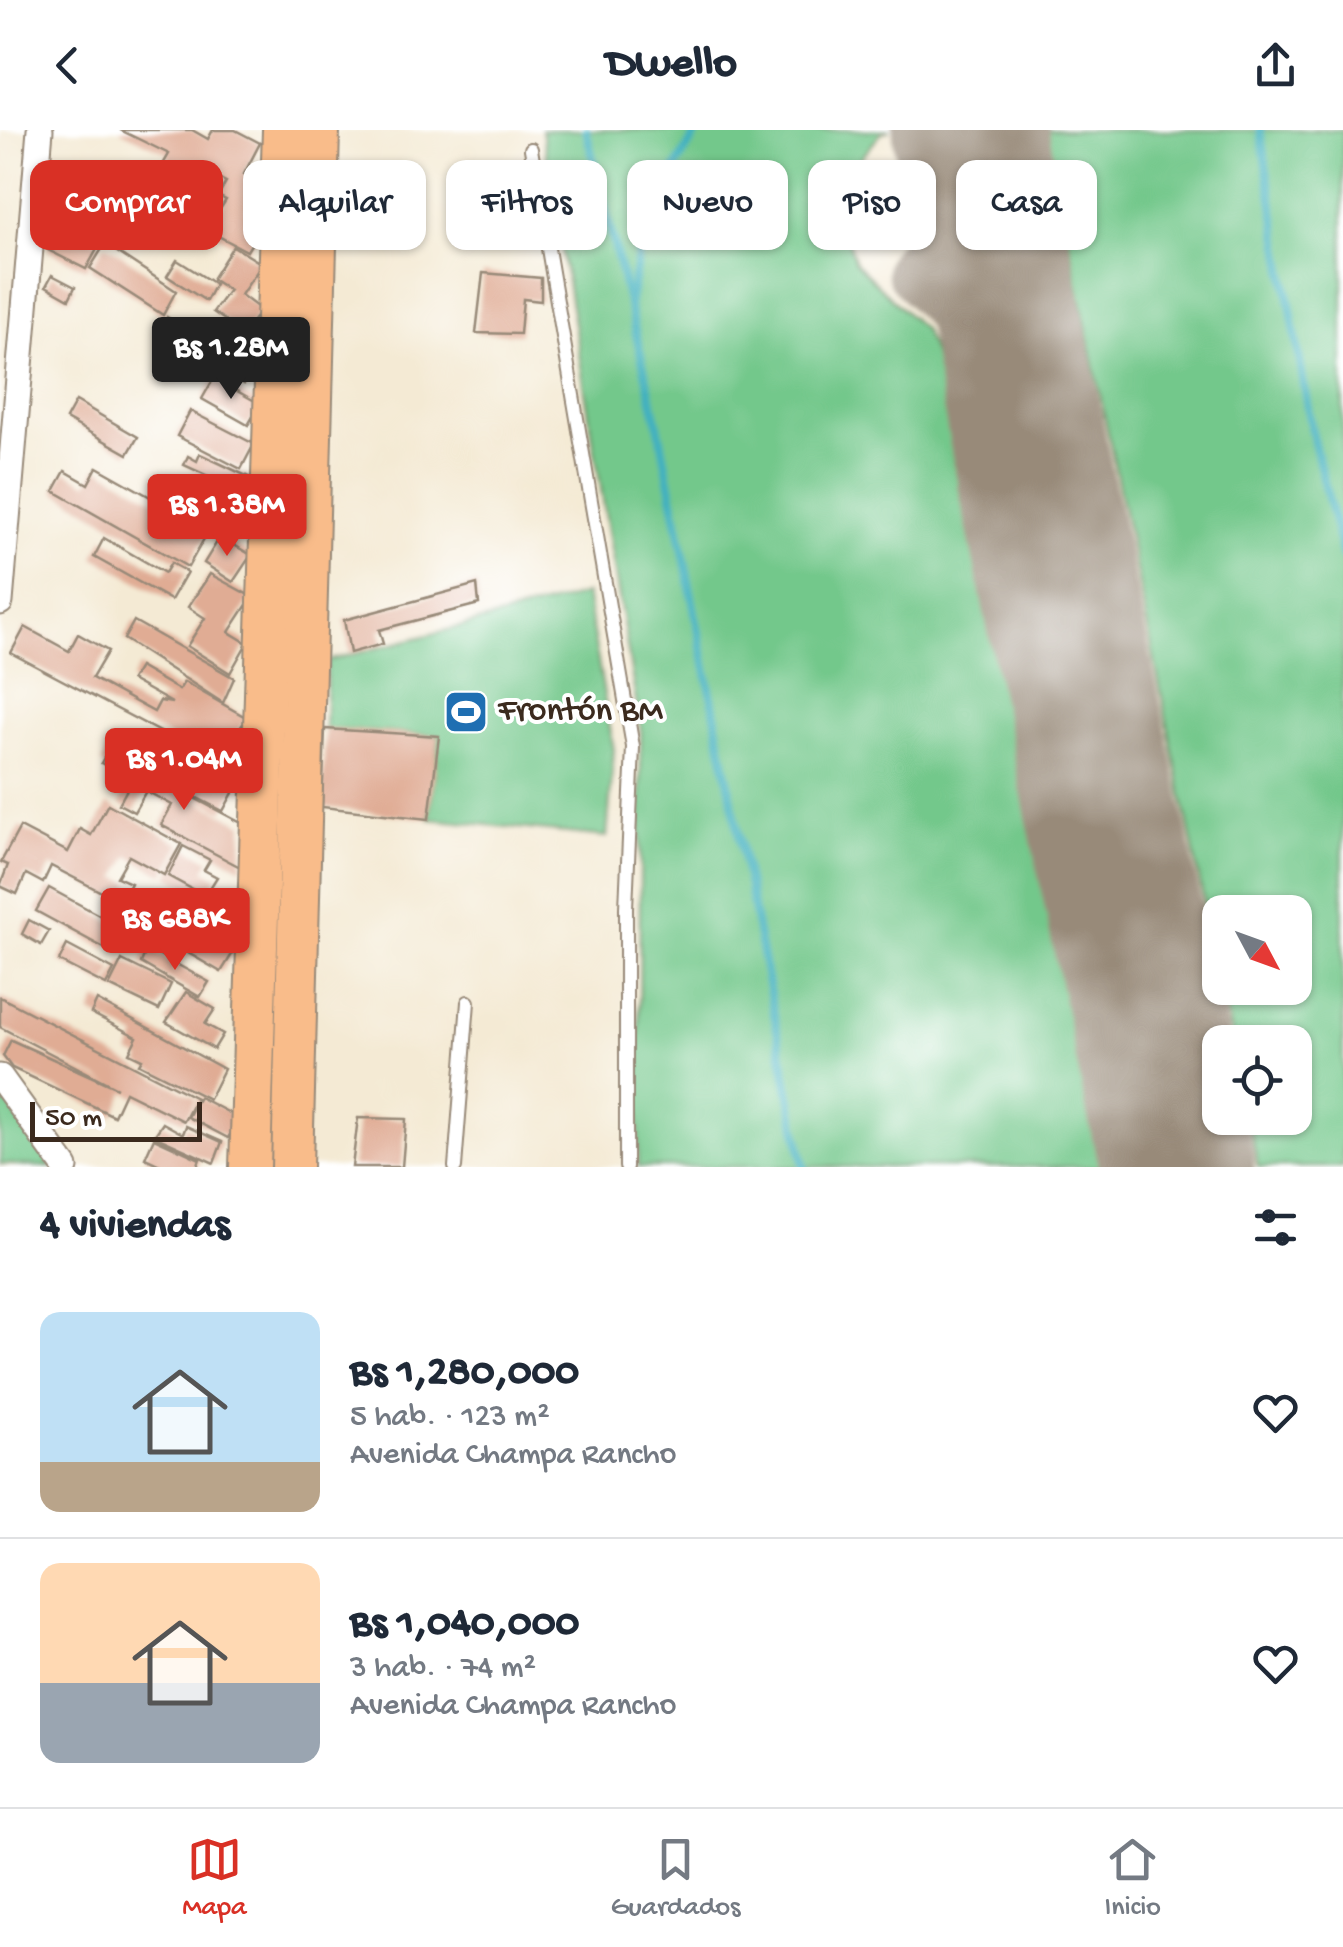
<!DOCTYPE html>
<html lang="es">
<head>
<meta charset="utf-8">
<style>
	:root { --surface:#fff; --page:#f6f6f7; --text:#1f2937; --muted:#747a83; --line:#e0e1e3; --accent:#d93025 }
	body { margin:0; font-family:"Gochi Hand",sans-serif; background:var(--page); color:var(--text); height:100vh; display:flex; flex-direction:column; font-size:38px; white-space:nowrap }
	* { box-sizing:border-box; margin:0 }
	p { font-size:32px; color:var(--muted) }
	.icon { flex:none; width:55px; height:55px; fill:none; stroke:currentColor; stroke-width:2; stroke-linecap:round; stroke-linejoin:round }
	.map { position:relative; height:1037px; overflow:hidden }
	.side { display:flex; flex-direction:column; background:var(--surface); flex:1 }
	.side>* { flex:none }
	.guide { position:absolute; left:30px; top:30px; width:1285px; height:90px; display:flex; gap:20px }
	.needle { width:65px; rotate:131deg }
	.controls { position:absolute; left:1202px; top:765px; display:grid; gap:20px }
	.controls a { display:grid; place-items:center; width:110px; height:110px; border-radius:20px; background:var(--surface); box-shadow:0 2px 8px #0004; font-size:50px }
	.scale { position:absolute; left:30px; bottom:25px; width:172px; box-sizing:border-box; padding-left:10px; border:5px solid #3b2a1e; border-top:0; font-size:28px; line-height:35px; white-space:nowrap; color:#3b2a1e; -webkit-text-stroke:8px #fff; paint-order:stroke }
	.price { position:absolute; translate:-50% -85px; padding:0 22px; border-radius:10px; background:var(--accent); color:#fff; font-size:32px; line-height:65px; filter:drop-shadow(0 2px 5px #0008) }
	.price::after { content:''; position:absolute; left:50%; top:60px; width:30px; height:22px; margin-left:-15px; background:inherit; clip-path:polygon(0 0,100% 0,50% 100%) }
	.price.current { background:#222; color:#fff }
	ul { padding:0; list-style:none }
	li { display:flex; align-items:center; gap:30px; height:250px; padding:0 40px }
	li+li { border-top:2px solid var(--line) }
	li span { display:grid; place-items:center; flex:none; width:280px; height:200px; border-radius:20px; color:#555 }
	li>.icon { margin-inline-start:auto }
	span .icon { width:120px; height:120px; fill:#fffc; stroke-width:1 }
	li b { font-size:42px }
	h2 { display:flex; justify-content:space-between; align-items:center; height:120px; padding:0 40px; font-size:42px }
	.pill { padding:0 35px; border-radius:20px; background:var(--surface); box-shadow:0 2px 8px #0004; font-size:35px; line-height:90px }
	.pill.current { background:var(--accent); color:#fff }
	header { display:flex; justify-content:space-between; align-items:center; height:130px; padding:0 40px; background:var(--surface); font-size:45px; font-weight:700 }
	.dock { display:flex; justify-content:space-around; align-items:center; height:140px; border-top:2px solid var(--line); background:var(--surface); font-size:28px; color:var(--muted) }
	.dock a { display:grid; justify-items:center; gap:5px }
	.dock .current { color:var(--accent) }
	.map>svg:first-child { display:block }
</style>
</head>
<body>
<header><svg class="icon" aria-label="back" viewBox="0 0 24 24"><path d="M15 5l-7 7 7 7"/></svg>Dwello<svg class="icon" aria-label="share" viewBox="0 0 24 24"><path d="M12 15V3M7 8l5-5 5 5M5 13v7h14v-7"/></svg></header>
<div class="map">
<svg width="1343" height="1037" viewBox="0 0 1343 1037">
	<rect width="100%" height="100%" fill="#fff"/>
	<filter id="ink" filterUnits="userSpaceOnUse"><feTurbulence type="fractalNoise" baseFrequency=".01" numOctaves="2"/><feDisplacementMap in="SourceGraphic" scale="20" xChannelSelector="R" yChannelSelector="G"/><feConvolveMatrix kernelMatrix="1 2 1 2 8 2 1 2 1" color-interpolation-filters="sRGB"/></filter>
	<filter id="wash" filterUnits="userSpaceOnUse"><feTurbulence type="fractalNoise" baseFrequency=".0048" numOctaves="4" result="noise"/><feDisplacementMap in="SourceGraphic" scale="40" xChannelSelector="R" yChannelSelector="G"/><feGaussianBlur stdDeviation="2.25" result="paint"/><feColorMatrix in="noise" values="0 0 0 0 0 0 0 0 0 0 0 0 0 0 0 0 0 1.4 0 .05"/><feComposite in="paint" operator="in"/></filter>
	<g filter="url(#wash)">
		<rect width="100%" height="100%" fill="#f4ead4"/>
		<g fill="#73c88b" stroke="#577954" stroke-width="2.5">
			<path d="M 542,0 L 890,0 L 882,2 L 855,36 L 844,98 L 855,133 L 924,200 L 936,231 L 1102,1037 L 638,1037 L 641,602 Z"/>
			<path d="M 1046,0 L 1343,0 L 1343,1037 L 1258,1037 L 1248,988 L 1295,988 L 1295,912 L 1233,912 L 1221,858 L 1295,858 L 1295,782 L 1220,782 L 1220,851 Z"/>
			<path d="M 586,464 L 614,620 L 607,707 L 429,689 L 439,606 L 325,599 L 327,531 Z"/>
			<path d="M 0,962 L 52,1037 L 0,1034 Z"/>
		</g>
		<g fill="none" stroke-linecap="round" stroke-linejoin="round">
			<g stroke="#43b1bf" stroke-width="8">
				<path d="M 586,0 L 628,172"/>
				<path d="M 698,0 L 659,65 L 638,127 L 629,176 L 659,299 L 804,1037"/>
				<path d="M 1260,0 L 1314,313 L 1343,426"/>
			</g>
			<path stroke="#988a79" stroke-width="62" d="M 941,112 L 917,140 L 1004,233 L 1022,281"/>
			<path stroke="#988a79" stroke-width="155" d="M 970,0 L 1030,322 L 1177,1037"/>
		</g>
		<g id="blocks">
			<g fill="#e0ac94">
				<path d="M 120,0 L 192,0 L 208,9 L 213,0 L 235,0 L 260,13 L 244,44 L 261,52 L 245,81 L 265,91 L 247,121 L 207,100 L 226,70 L 218,66 L 226,52 L 198,38 L 190,53 L 161,38 L 169,24 Z"/>
				<path d="M 376,40 L 416,43 L 412,93 L 374,90 Z"/>
				<path d="M 147,49 L 196,77 L 187,93 L 138,64 Z"/>
				<path d="M 473,52 L 524,54 L 533,117 L 470,112 Z"/>
				<path d="M 54,86 L 100,114 L 86,139 L 48,120 Z"/>
				<path d="M 105,114 L 176,161 L 163,185 L 90,138 Z"/>
				<path d="M 233,116 L 262,134 L 241,165 L 261,180 L 244,203 L 213,182 L 229,160 L 212,149 Z"/>
				<path d="M 177,130 L 215,154 L 206,171 L 167,146 Z"/>
				<path d="M 483,143 L 541,148 L 541,171 L 523,169 L 520,204 L 476,203 Z"/>
				<path d="M 52,145 L 75,157 L 69,169 L 46,156 Z"/>
				<path d="M 167,187 L 253,235 L 244,254 L 157,205 Z"/>
				<path d="M 214,248 L 260,274 L 248,295 L 202,269 Z"/>
				<path d="M 76,271 L 138,307 L 128,324 L 66,289 Z"/>
				<path d="M 190,281 L 254,314 L 241,339 L 177,306 Z"/>
				<path d="M 200,324 L 255,350 L 249,365 L 184,335 L 188,326 L 197,331 Z"/>
				<path d="M 97,337 L 209,400 L 188,437 L 54,361 L 65,341 L 88,354 Z"/>
				<path d="M 210,353 L 249,372 L 233,406 L 194,386 Z"/>
				<path d="M 220,407 L 251,425 L 233,452 L 204,433 Z"/>
				<path d="M 104,408 L 165,443 L 171,433 L 187,442 L 171,470 L 94,427 Z"/>
				<path d="M 210,444 L 252,467 L 229,502 L 247,513 L 230,543 L 187,516 L 205,488 L 188,477 Z"/>
				<path d="M 477,454 L 479,474 L 379,500 L 383,514 L 350,523 L 344,490 Z"/>
				<path d="M 134,491 L 234,548 L 223,573 L 124,509 Z"/>
				<path d="M 25,497 L 69,521 L 78,504 L 108,521 L 92,548 L 154,582 L 160,571 L 172,573 L 131,550 L 139,537 L 179,560 L 184,552 L 247,588 L 213,636 L 240,650 L 223,681 L 180,659 L 195,629 L 181,621 L 185,615 L 11,523 Z"/>
				<path d="M 325,599 L 439,606 L 429,689 L 322,677 Z"/>
				<path d="M 107,622 L 243,694 L 242,738 L 161,695 L 172,675 L 146,661 L 134,682 L 119,674 L 132,650 L 101,633 Z"/>
				<path d="M 108,674 L 181,714 L 164,745 L 129,726 L 117,747 L 131,753 L 121,772 L 51,736 L 43,753 L 26,744 L 17,764 L 0,756 L 8,735 L 1,732 L 20,697 L 68,722 L 80,699 L 91,705 Z"/>
				<path d="M 183,716 L 210,730 L 204,740 L 217,747 L 205,766 L 168,746 Z"/>
				<path d="M 49,758 L 134,804 L 128,816 L 112,807 L 106,819 L 36,781 Z"/>
				<path d="M 132,760 L 170,781 L 159,799 L 122,779 Z"/>
				<path d="M 179,773 L 241,810 L 221,842 L 157,805 Z"/>
				<path d="M 29,790 L 49,801 L 41,815 L 22,804 Z"/>
				<path d="M 67,815 L 114,840 L 106,855 L 59,831 Z"/>
				<path d="M 147,818 L 209,852 L 200,867 L 141,833 Z"/>
				<path d="M 122,830 L 171,854 L 159,880 L 109,856 Z"/>
				<path d="M 186,862 L 215,879 L 205,894 L 223,904 L 214,919 L 166,892 Z"/>
				<path d="M 0,867 L 196,968 L 184,991 L 125,962 L 114,986 L 12,938 L 3,926 L 11,910 L 117,958 L 0,897 Z"/>
				<path d="M 97,870 L 224,939 L 209,969 L 139,934 L 142,929 L 129,923 L 137,907 L 91,883 Z"/>
				<path d="M 199,967 L 239,988 L 228,1008 L 188,987 Z"/>
				<path d="M 358,988 L 406,989 L 402,1037 L 352,1037 Z"/>
				<path d="M 163,993 L 183,1004 L 186,996 L 222,1012 L 214,1033 L 154,1006 Z"/>
				<path d="M 154,1008 L 200,1029 L 197,1037 L 164,1037 L 145,1028 Z"/>
			</g>
		</g>
	</g>
	<g filter="url(#ink)">
		<use href="#blocks" fill-opacity="0" stroke="#988a79" stroke-width="2.5"/>
		<g fill="none" stroke-linecap="round" stroke-linejoin="round">
			<defs>
				<g id="lane">
					<path d="M 531,19 L 633,617 L 626,778 L 626,1037"/>
					<path d="M 455,1037 L 468,872"/>
				</g>
				<g id="street">
					<path d="M 0,472 L 40,0"/>
					<path d="M 0,947 L 65,1037"/>
				</g>
				<g id="primary">
					<path d="M 250,1037 L 283,0"/>
					<path d="M 292,1037 L 319,0"/>
				</g>
			</defs>
			<use href="#lane" stroke="#988a79" stroke-width="16"/>
			<use href="#street" stroke="#988a79" stroke-width="29"/>
			<use href="#primary" stroke="#988a79" stroke-width="44"/>
			<use href="#lane" stroke="#fff" stroke-width="12"/>
			<use href="#street" stroke="#fff" stroke-width="25"/>
			<use href="#primary" stroke="#f9bc8a" stroke-width="40"/>
		</g>
	</g>
	<defs>
		<symbol id="stadium-square" viewBox="-11 -11 22 22"><rect x="-9" y="-9" width="18" height="18" rx="4" fill="#1f6fb2" stroke="#fff"/><path d="M0-5a6.5 5 0 1 0 0 10a6.5 5 0 1 0 0-10ZM-3.5-1.8h7v3.6h-7Z" fill="#fff"/></symbol>
	</defs>
	<g fill-rule="evenodd">
		<use href="#stadium-square" x="441" y="557" width="50" height="50"/>
	</g>
	<g text-anchor="middle" dominant-baseline="central" stroke-width="8" stroke-linejoin="round" paint-order="stroke">
		<g font-size="35" fill="#3b2a1e" stroke="#fff" text-anchor="start">
			<text x="498" y="582">Frontón BM</text>
		</g>
	</g>
</svg>
<div class="controls">
<a><svg class="needle" viewBox="-14 -14 28 28"><path d="M0-13l5 13h-10z" fill="#e53935"/><path d="M0 13l5-13h-10z" fill="#747a83"/></svg></a>
<a><svg class="icon" aria-label="locate" viewBox="0 0 24 24"><circle cx="12" cy="12" r="6"/><path d="M12 2v4M12 18v4M2 12h4M18 12h4"/></svg></a>
</div>
<div class="scale">50 m</div>
<b class="price current" style="left:231px;top:272px">Bs 1.28M</b>
<b class="price" style="left:227px;top:429px">Bs 1.38M</b>
<b class="price" style="left:184px;top:683px">Bs 1.04M</b>
<b class="price" style="left:175px;top:843px">Bs 688K</b>
<div class="guide">
<a class="pill current">Comprar</a>
<a class="pill">Alquilar</a>
<a class="pill">Filtros</a>
<a class="pill">Nuevo</a>
<a class="pill">Piso</a>
<a class="pill">Casa</a>
</div>
</div>
<section class="side">
<h2>4 viviendas<svg class="icon" aria-label="filters" viewBox="0 0 24 24"><path d="M4 7h16M4 17h16"/><circle cx="9" cy="7" r="2"/><circle cx="15" cy="17" r="2"/></svg></h2>
<ul>
<li><span style="background:linear-gradient(#bfe0f5 75%,#b9a48a 0)"><svg class="icon" aria-label="home" viewBox="0 0 24 24"><path d="M3 11l9-7 9 7M6 9v11h12V9"/></svg></span><div><b>Bs 1,280,000</b><p>5 hab. · 123 m²</p><p>Avenida Champa Rancho</p></div><svg class="icon" aria-label="heart" viewBox="0 0 24 24"><path d="M12 20l-8-8c-3-5 5-10 8-4 3-6 11-1 8 4z"/></svg></li>
<li><span style="background:linear-gradient(#ffd9b3 60%,#9aa5b1 0)"><svg class="icon" aria-label="home" viewBox="0 0 24 24"><path d="M3 11l9-7 9 7M6 9v11h12V9"/></svg></span><div><b>Bs 1,040,000</b><p>3 hab. · 74 m²</p><p>Avenida Champa Rancho</p></div><svg class="icon" aria-label="heart" viewBox="0 0 24 24"><path d="M12 20l-8-8c-3-5 5-10 8-4 3-6 11-1 8 4z"/></svg></li>
</ul>
</section>
<nav class="dock">
<a class="current"><svg class="icon" aria-label="map" viewBox="0 0 24 24"><path d="M3 6l6-2 6 2 6-2v14l-6 2-6-2-6 2zM9 4v14M15 6v14"/></svg>Mapa</a>
<a><svg class="icon" aria-label="saved" viewBox="0 0 24 24"><path d="M7 4h10v16l-5-4-5 4z"/></svg>Guardados</a>
<a><svg class="icon" aria-label="home" viewBox="0 0 24 24"><path d="M3 11l9-7 9 7M6 9v11h12V9"/></svg>Inicio</a>
</nav>
</body>
</html>
